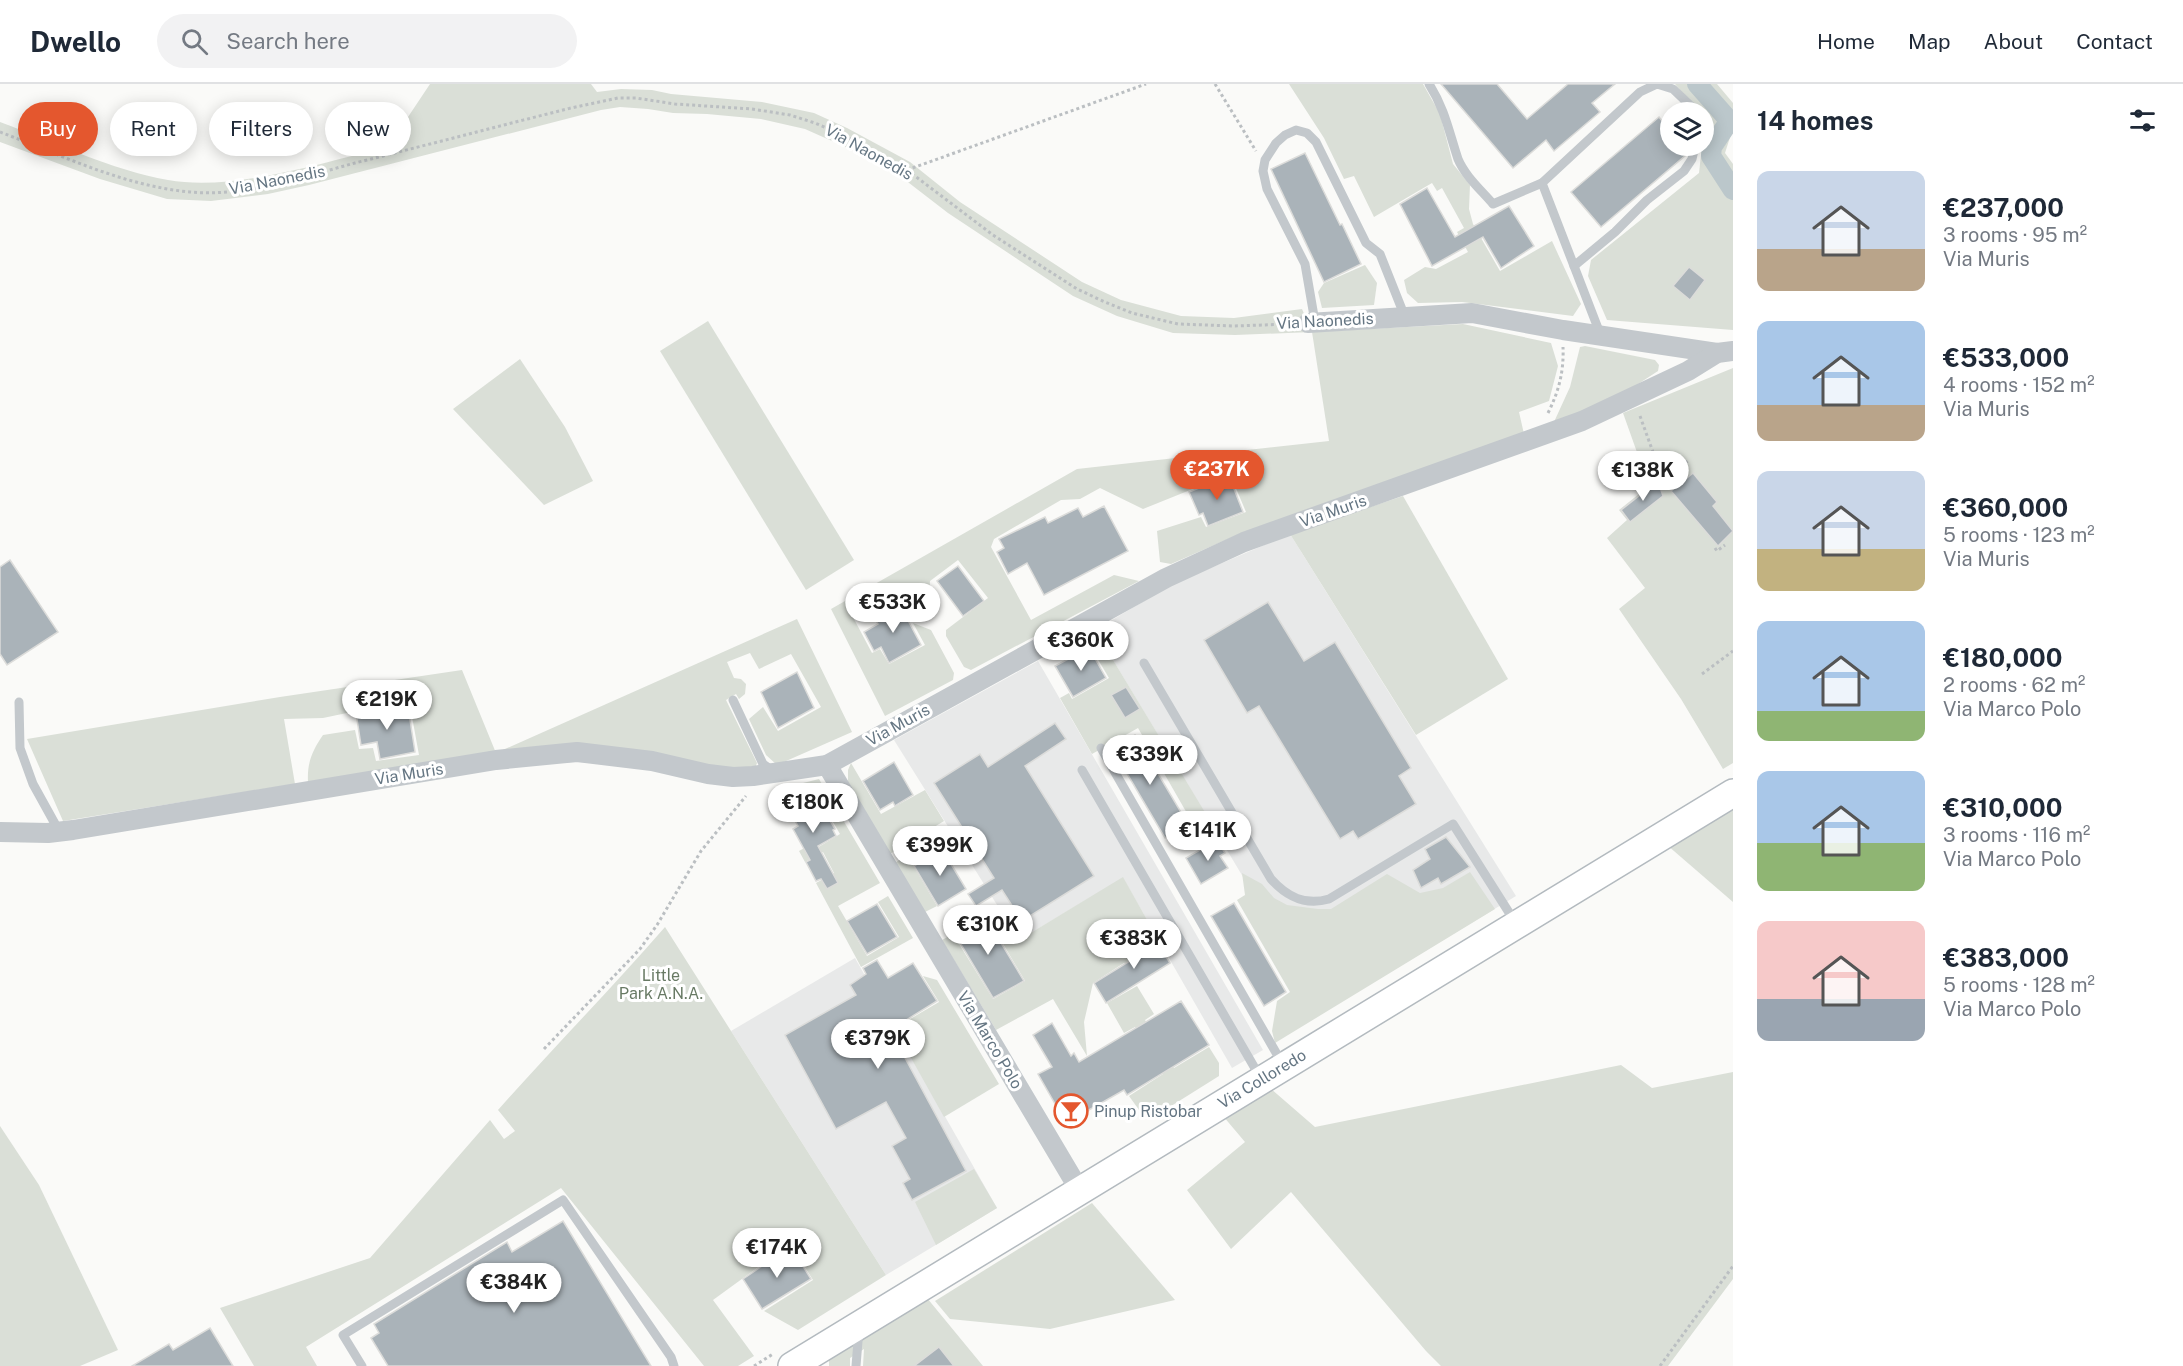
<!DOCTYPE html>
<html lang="en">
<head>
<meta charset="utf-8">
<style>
	:root { --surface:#fff; --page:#f2f2f3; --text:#1f2937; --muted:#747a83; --line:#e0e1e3; --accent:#e4572e }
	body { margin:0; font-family:"Public Sans",sans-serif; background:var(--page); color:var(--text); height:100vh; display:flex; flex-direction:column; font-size:22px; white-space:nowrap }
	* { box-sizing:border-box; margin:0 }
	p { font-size:20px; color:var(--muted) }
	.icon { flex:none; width:33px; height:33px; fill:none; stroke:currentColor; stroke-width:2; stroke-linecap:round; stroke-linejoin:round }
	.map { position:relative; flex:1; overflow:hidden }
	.details { display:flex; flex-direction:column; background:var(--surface); width:450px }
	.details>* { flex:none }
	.banner { position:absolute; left:18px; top:18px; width:570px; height:54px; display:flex; gap:12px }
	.tools { position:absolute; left:1660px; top:18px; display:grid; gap:12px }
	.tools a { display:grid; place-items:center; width:54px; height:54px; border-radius:50%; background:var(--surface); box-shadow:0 3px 15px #0003; font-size:30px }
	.price { position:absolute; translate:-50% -51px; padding:0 14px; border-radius:21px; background:#fff; color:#222; font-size:20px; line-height:39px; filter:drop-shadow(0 2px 3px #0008) }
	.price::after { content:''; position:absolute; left:50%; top:36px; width:18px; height:14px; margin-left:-9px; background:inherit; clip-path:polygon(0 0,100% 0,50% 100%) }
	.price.current { background:var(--accent); color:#fff }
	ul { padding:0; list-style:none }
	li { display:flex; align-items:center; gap:18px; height:150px; padding:0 24px }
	li span { display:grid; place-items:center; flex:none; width:168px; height:120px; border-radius:12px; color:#555 }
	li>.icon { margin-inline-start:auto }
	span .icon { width:72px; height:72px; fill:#fffc; stroke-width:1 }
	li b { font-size:26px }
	h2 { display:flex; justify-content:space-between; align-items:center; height:72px; padding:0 24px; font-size:26px }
	.pill { padding:0 21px; border-radius:27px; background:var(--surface); box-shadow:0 3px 15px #0003; font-size:21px; line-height:54px }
	.pill.current { background:var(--accent); color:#fff }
	header { display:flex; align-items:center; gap:36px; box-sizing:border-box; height:84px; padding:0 30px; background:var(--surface); border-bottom:2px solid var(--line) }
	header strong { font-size:28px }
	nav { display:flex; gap:33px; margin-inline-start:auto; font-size:21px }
	.search { width:420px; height:54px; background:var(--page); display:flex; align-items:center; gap:15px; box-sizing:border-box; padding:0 21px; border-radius:33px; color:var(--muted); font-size:22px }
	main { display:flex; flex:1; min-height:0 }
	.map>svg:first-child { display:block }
</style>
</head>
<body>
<header>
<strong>Dwello</strong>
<div class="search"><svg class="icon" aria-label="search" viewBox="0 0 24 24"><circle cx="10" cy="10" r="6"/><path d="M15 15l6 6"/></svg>Search here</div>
<nav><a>Home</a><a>Map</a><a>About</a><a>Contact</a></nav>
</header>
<main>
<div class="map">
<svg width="1733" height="1282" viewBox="0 0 1733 1282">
	<rect width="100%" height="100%" fill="#fafaf8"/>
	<g fill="#e8e9e9">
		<path d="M 1290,450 L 1516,812 L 1324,928 L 1095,546 L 1173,500 Z"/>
		<path d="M 1038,577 L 1263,966 L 1232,984 L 1123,794 L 1019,856 L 894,656 Z"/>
		<path d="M 855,874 L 997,1124 L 886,1191 L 731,947 Z"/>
	</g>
	<g fill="#dadfd7">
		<path d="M 430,0 L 591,0 L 597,8 L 621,5 L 652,6 L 671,10 L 762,18 L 814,29 L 847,44 L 910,78 L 960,118 L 1082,198 L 1121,216 L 1181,232 L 1234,234 L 1302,225 L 1312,248 L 1463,240 L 1551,259 L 1558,282 L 1549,317 L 1519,328 L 1524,350 L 1244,448 L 1171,480 L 1160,478 L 1157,447 L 1201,433 L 1206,443 L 1246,428 L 1230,390 L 1143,425 L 1100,404 L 1080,415 L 1061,416 L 994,455 L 991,463 L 1031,536 L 1114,491 L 1139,497 L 971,586 L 964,583 L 946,552 L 946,546 L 988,514 L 958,476 L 930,497 L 928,527 L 897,510 L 854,535 L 872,569 L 880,565 L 889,580 L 925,561 L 913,539 L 931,546 L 954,589 L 953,596 L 885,632 L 831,525 L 1077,385 L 1329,357 L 1312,248 L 1235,251 L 1173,249 L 1117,232 L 1073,212 L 948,129 L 900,92 L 870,74 L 805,45 L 761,35 L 707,30 L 673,29 L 648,25 L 620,23 L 601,26 L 309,101 L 268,110 L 211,117 L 167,115 L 100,95 L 0,58 L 0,38 C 53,58 112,86 168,96 C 234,108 323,78 388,63 Z"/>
		<path d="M 1289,0 L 1423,0 L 1440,30 L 1453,80 L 1470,101 L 1469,125 L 1473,140 L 1500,187 L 1552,157 L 1581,220 L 1573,232 L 1462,218 L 1418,219 L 1407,209 L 1404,196 L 1425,183 L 1436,185 L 1468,168 L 1457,148 L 1464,144 L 1442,104 L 1437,107 L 1432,99 L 1374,133 L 1354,92 L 1344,95 L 1324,54 Z"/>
		<path d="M 1675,0 L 1717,0 L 1733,19 L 1733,44 L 1725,69 L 1733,80 L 1733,246 L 1607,236 L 1588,192 L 1591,176 L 1699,89 L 1702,62 L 1704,62 L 1704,28 L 1699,28 Z"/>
		<path d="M 1365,181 L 1377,199 L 1374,221 L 1322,224 L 1318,208 L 1324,199 Z"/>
		<path d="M 708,237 L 854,476 L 806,506 L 660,267 Z"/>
		<path d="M 1585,262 L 1655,276 L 1659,281 L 1658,287 L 1612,317 L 1554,338 L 1570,303 L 1580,263 Z"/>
		<path d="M 520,275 L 565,343 L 593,397 L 544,421 L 453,325 Z"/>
		<path d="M 1733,284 L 1733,679 L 1723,685 L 1681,615 L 1619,525 L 1645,504 L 1607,454 L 1627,436 L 1619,426 L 1649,402 L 1623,329 Z"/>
		<path d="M 1403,412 L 1508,595 L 1416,651 L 1290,450 Z"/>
		<path d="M 797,535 L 852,648 L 777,681 L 766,671 L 749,635 L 763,623 L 778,647 L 821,623 L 791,570 L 759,585 L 750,569 L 727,578 L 734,594 L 741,595 L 746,600 L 745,610 L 739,615 L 736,610 L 726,616 L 757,679 L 754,687 L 727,687 L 600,664 L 308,698 C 307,679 312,667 323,651 L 355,646 L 359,665 L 373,664 L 376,677 L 419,671 L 409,616 L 323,634 L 284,635 L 295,700 L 63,737 L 27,655 L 280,613 L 462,586 L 496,669 Z"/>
		<path d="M 1095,546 L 1206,730 L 1192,738 L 1138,644 L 1092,670 L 1060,614 L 1069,609 L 1072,615 L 1109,594 L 1084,552 Z"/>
		<path d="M 851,679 L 881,730 L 925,706 L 944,737 L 890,770 L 848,699 L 848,686 Z"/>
		<path d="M 819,695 L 880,799 L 838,822 L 867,872 L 899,853 L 878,818 L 888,812 L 913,854 L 861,883 L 816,799 L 834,789 L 823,768 L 805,778 L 799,767 L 808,762 L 812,767 L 840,750 L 812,702 L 792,713 L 787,703 Z"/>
		<path d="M 1733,721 L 1733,818 L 1667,761 Z"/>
		<path d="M 905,772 L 914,774 L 918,778 L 913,781 L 937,822 L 925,828 L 895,779 Z"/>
		<path d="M 1470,788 L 1495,825 L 1275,959 L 1272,947 L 1277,917 L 1290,908 L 1237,816 L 1245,811 L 1242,789 L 1262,800 L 1274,814 L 1287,821 L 1318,825 L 1331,825 L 1387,790 L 1420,809 L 1443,804 Z"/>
		<path d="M 1123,793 L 1150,841 L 1140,846 L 1143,852 L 1133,859 L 1144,878 L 1124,879 L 1093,899 L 1084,938 L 1087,972 L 1053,915 L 996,946 L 942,856 L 953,850 L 993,915 L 1025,897 L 996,848 L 1009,841 L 1019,856 Z"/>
		<path d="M 665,843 L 886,1191 L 798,1246 L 764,1227 L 813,1196 L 790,1160 L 713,1216 L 754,1272 L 738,1282 L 704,1282 L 561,1104 L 306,1263 L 317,1282 L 254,1282 L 220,1224 L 370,1174 L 490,1036 L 504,1055 L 515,1047 L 498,1026 C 553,964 611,905 665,843 Z"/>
		<path d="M 923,892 L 937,896 L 999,1000 L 944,1033 L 886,929 L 896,924 L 905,938 L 939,918 Z"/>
		<path d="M 1137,902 L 1154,930 L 1145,936 L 1174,984 L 1209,963 L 1219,979 L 1219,992 L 1152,1034 L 1142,1030 L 1129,1012 L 1163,990 L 1135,943 L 1124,949 L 1107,919 Z"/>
		<path d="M 1621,981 L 1652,1004 L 1733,988 L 1733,1195 L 1668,1282 L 1441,1282 L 1426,1267 L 1291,1108 L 1231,1165 L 1187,1106 L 1245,1058 L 1223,1032 L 1270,1004 L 1315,1043 Z"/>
		<path d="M 0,1042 L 39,1101 L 118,1266 L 80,1282 L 0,1282 Z"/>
		<path d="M 974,1085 L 997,1124 L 936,1161 L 915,1118 Z"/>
		<path d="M 1092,1119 L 1175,1216 L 1050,1245 L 950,1235 L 935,1217 Z"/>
		<path d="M 927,1214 L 983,1282 L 863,1282 L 864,1265 L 850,1274 L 850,1282 L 829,1282 L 829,1273 Z"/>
	</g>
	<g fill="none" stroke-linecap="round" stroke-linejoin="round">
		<path stroke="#bbc7cb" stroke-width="20" d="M 1697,0 L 1727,34 L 1728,39 L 1712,63 L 1711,72 L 1733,106"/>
	</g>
	<g fill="#aab3b9" stroke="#dcdcda" stroke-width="1.5">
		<path d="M 1441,0 L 1497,0 L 1527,35 L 1568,0 L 1615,0 L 1592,19 L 1600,28 L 1554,67 L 1546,56 L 1513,84 Z"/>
		<path d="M 1659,33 L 1671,48 L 1671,62 L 1688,62 L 1686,71 L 1601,143 L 1571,108 Z"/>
		<path d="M 1305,69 L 1340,141 L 1342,140 L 1361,180 L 1324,198 L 1271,85 Z"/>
		<path d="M 1427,104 L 1455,153 L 1509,122 L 1534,162 L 1501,184 L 1483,153 L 1432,182 L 1400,120 Z"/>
		<path d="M 1689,183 L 1705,196 L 1690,216 L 1673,202 Z"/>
		<path d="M 1693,389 L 1717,418 L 1713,422 L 1733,447 L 1718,462 L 1671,407 Z"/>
		<path d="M 1229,392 L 1243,428 L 1208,442 L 1203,429 L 1199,431 L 1189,408 Z"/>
		<path d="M 1658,397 L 1663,412 L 1630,438 L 1621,426 Z"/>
		<path d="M 1104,422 L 1128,467 L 1044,511 L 1027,479 L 1008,490 L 997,468 L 1004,464 L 999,455 L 1045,433 L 1048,439 L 1078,424 L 1083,433 Z"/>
		<path d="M 10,476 L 58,548 L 7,581 L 0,570 L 0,483 Z"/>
		<path d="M 958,482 L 984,517 L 963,532 L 937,497 Z"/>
		<path d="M 1268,518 L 1304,577 L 1335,558 L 1411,684 L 1399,692 L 1416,720 L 1358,755 L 1353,747 L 1340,755 L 1259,622 L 1247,629 L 1204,556 Z"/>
		<path d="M 896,521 L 899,528 L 903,527 L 921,561 L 889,579 L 881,563 L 874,567 L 864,548 L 878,540 L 874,533 Z"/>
		<path d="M 1089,564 L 1106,594 L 1073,613 L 1055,582 Z"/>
		<path d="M 797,588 L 814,624 L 778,644 L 761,608 Z"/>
		<path d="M 1126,603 L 1140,625 L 1125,634 L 1111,611 Z"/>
		<path d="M 400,621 L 401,624 L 408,623 L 415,668 L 380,675 L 377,658 L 361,661 L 356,629 Z"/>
		<path d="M 1055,639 L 1066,655 L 1025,682 L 1094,792 L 1022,837 L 1002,806 L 976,822 L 968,810 L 994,794 L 934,699 L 980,670 L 988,683 Z"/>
		<path d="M 1135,651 L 1188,740 L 1165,754 L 1112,664 Z"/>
		<path d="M 894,678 L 913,711 L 895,722 L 893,718 L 880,726 L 863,697 Z"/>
		<path d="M 811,704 L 835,745 L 833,746 L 836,752 L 818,762 L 838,799 L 827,805 L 821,795 L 816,797 L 806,778 L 810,776 L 793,745 L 798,742 L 785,719 Z"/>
		<path d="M 1446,753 L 1470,783 L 1441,800 L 1438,794 L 1421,804 L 1413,786 L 1430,775 L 1425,765 Z"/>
		<path d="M 1217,756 L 1225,769 L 1220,772 L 1228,784 L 1201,800 L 1186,774 Z"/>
		<path d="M 942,765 L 966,805 L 938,822 L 914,782 Z"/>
		<path d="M 1234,819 L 1286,908 L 1264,922 L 1211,832 Z"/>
		<path d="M 877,820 L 897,853 L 867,870 L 847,837 Z"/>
		<path d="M 983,829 L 1024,897 L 993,914 L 953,847 Z"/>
		<path d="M 1151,848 L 1170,879 L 1106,919 L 1094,899 L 1146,867 L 1139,856 Z"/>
		<path d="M 877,876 L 888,894 L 913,879 L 937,917 L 890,946 L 966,1087 L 912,1116 L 903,1099 L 910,1095 L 892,1062 L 906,1054 L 886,1018 L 836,1045 L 785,951 L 856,911 L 850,901 L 866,890 L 863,884 Z"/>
		<path d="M 1181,917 L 1209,961 L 1127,1011 L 1124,1006 L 1066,1039 L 1038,990 L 1052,983 L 1033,951 L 1052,939 L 1071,972 L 1074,969 L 1079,978 Z"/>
		<path d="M 563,1137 L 651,1282 L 388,1282 L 371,1254 L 379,1249 L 374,1240 L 507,1158 L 512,1168 Z"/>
		<path d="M 784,1167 L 787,1172 L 794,1168 L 811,1195 L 762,1225 L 743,1195 Z"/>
		<path d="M 210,1244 L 233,1282 L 132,1282 L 169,1260 L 173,1266 Z"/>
		<path d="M 939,1263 L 954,1282 L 914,1282 Z"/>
	</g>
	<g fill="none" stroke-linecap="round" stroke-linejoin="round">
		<defs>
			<path id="secondary" d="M 792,1282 L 1733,709"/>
		</defs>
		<use href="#secondary" stroke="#b3babf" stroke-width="30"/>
		<g stroke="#bbbfc2" stroke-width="3" stroke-dasharray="3 3" stroke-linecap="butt">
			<path d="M 1215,0 L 1256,67"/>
			<path d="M 0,48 C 61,71 124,102 190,108 C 245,113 303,93 355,79 C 427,61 499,42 571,24 L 618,14 L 636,14 L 675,20 L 752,25 L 790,31 L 815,39 L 843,51 L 907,86 L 993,151 L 1077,205 L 1105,218 L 1132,229 L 1178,240 L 1234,242 L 1291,240"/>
			<path d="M 907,86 L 1146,0"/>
			<path d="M 1548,329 C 1559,307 1564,287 1563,263"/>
			<path d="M 1640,332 L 1663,396 L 1689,376"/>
			<path d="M 1715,464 L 1717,467 L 1725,461"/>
			<path d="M 1702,590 L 1733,567"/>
			<path d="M 544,965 L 640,865 L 657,841 L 701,767 L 746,712"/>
			<path d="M 754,1282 L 773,1270"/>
			<path d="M 1660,1282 L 1733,1182"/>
		</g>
		<g stroke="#c3c8cc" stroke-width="9">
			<path d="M 1429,0 C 1445,25 1449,48 1458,75 C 1465,92 1481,106 1493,120 L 1542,99"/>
			<path d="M 1574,182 L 1615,148 L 1647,116 L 1684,87 L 1692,75 L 1695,62"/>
			<path d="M 1315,238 L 1305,180 L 1267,105 L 1263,87 L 1265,76 L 1276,59 L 1285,51 L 1296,46 L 1307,49 L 1316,58 L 1366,159 L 1380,170 L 1405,233"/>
			<path d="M 1601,252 L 1542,99 L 1640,8 L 1657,0 L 1673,5 L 1694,25 L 1694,28"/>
			<path d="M 1144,579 L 1271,795 C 1287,813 1305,822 1329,815 L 1453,740 L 1515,838"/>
			<path d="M 733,616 L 763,680 L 773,687"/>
			<path d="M 19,618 L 20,664 L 33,700 L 59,747"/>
			<path d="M 1101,664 L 1282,979"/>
			<path d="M 1082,686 L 1260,993"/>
			<path d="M 362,1282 L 343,1251 L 563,1116 L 671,1273 L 674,1282"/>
			<path d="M 856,1282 L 859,1245"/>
		</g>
		<g stroke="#c3c8cc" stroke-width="20">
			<path d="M 1308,239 L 1472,229 L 1563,246 L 1717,269"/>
			<path d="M 827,681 L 1080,1107"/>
			<path d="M 0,748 L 48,749 L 73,746 L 496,676 L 577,668 L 652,677 L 708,690 L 733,693 L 753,692 L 827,681 L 1166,494 L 1244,458 L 1582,337 L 1688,287 L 1717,269 L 1733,267"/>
		</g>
		<use href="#secondary" stroke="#fff" stroke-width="27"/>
	</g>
	<defs>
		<symbol id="bar-ring" viewBox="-11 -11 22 22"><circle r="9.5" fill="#fff" stroke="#e4572e" stroke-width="1.5"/><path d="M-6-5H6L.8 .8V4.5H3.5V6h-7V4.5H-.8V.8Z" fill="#e4572e"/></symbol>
	</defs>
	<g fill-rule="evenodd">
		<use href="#bar-ring" x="1052" y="1008" width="38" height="38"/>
	</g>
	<g text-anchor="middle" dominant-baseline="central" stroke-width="6" stroke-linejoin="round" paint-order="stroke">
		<g font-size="16" fill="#657683" stroke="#fff">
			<text transform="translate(869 68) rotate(29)">Via Naonedis</text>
			<text transform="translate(277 96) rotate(-11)">Via Naonedis</text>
			<text transform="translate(1325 237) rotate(-3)">Via Naonedis</text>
			<text transform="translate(1333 427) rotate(-19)">Via Muris</text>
			<text transform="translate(898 641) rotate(-29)">Via Muris</text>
			<text transform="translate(409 690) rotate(-9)">Via Muris</text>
			<text transform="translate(990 956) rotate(59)">Via Marco Polo</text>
			<text transform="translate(1262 995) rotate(-31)">Via Colloredo</text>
		</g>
		<g font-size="16" fill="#687a64" stroke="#fff">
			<text x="661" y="891">Little<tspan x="661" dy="18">Park A.N.A.</tspan></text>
		</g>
		<g font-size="16" fill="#657683" stroke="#fff" text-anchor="start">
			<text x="1094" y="1027">Pinup Ristobar</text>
		</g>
	</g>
</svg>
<div class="tools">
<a><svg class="icon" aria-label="layers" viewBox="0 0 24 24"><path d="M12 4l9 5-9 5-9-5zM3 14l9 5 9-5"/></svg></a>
</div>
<b class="price current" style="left:1217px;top:417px">€237K</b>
<b class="price" style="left:1643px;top:418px">€138K</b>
<b class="price" style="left:893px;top:550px">€533K</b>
<b class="price" style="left:1081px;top:588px">€360K</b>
<b class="price" style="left:387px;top:647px">€219K</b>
<b class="price" style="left:1150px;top:702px">€339K</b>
<b class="price" style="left:813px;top:750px">€180K</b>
<b class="price" style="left:1208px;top:778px">€141K</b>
<b class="price" style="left:940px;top:793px">€399K</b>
<b class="price" style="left:988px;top:872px">€310K</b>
<b class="price" style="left:1134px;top:886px">€383K</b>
<b class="price" style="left:878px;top:986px">€379K</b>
<b class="price" style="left:777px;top:1195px">€174K</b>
<b class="price" style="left:514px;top:1230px">€384K</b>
<div class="banner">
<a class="pill current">Buy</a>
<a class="pill">Rent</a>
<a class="pill">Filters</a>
<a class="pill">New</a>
</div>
</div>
<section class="details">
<h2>14 homes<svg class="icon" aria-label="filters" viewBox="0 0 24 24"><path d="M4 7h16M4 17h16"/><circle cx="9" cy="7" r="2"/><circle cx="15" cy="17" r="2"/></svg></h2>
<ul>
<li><span style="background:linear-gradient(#c9d6e8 65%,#b9a48a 0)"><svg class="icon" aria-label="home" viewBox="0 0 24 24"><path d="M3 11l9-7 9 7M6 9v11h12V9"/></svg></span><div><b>€237,000</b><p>3 rooms · 95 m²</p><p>Via Muris</p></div></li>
<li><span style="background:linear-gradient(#a9c7e8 70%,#b9a48a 0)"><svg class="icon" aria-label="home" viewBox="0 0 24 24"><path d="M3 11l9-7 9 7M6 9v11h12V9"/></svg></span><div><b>€533,000</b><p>4 rooms · 152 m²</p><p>Via Muris</p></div></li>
<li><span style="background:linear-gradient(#c9d6e8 65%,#c2b280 0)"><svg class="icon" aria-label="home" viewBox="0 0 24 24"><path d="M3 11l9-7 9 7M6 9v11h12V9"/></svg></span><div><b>€360,000</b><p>5 rooms · 123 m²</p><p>Via Muris</p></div></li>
<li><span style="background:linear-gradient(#a9c7e8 75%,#8fb573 0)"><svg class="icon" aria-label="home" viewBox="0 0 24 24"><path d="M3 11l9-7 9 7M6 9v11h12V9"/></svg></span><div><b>€180,000</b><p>2 rooms · 62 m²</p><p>Via Marco Polo</p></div></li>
<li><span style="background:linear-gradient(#a9c7e8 60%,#8fb573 0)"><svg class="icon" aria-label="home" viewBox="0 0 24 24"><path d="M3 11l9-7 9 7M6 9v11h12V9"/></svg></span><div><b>€310,000</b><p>3 rooms · 116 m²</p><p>Via Marco Polo</p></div></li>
<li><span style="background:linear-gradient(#f6c9c9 65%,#9aa5b1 0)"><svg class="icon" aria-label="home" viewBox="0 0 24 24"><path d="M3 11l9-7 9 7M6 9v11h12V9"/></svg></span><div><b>€383,000</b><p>5 rooms · 128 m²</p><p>Via Marco Polo</p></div></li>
</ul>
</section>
</main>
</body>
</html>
